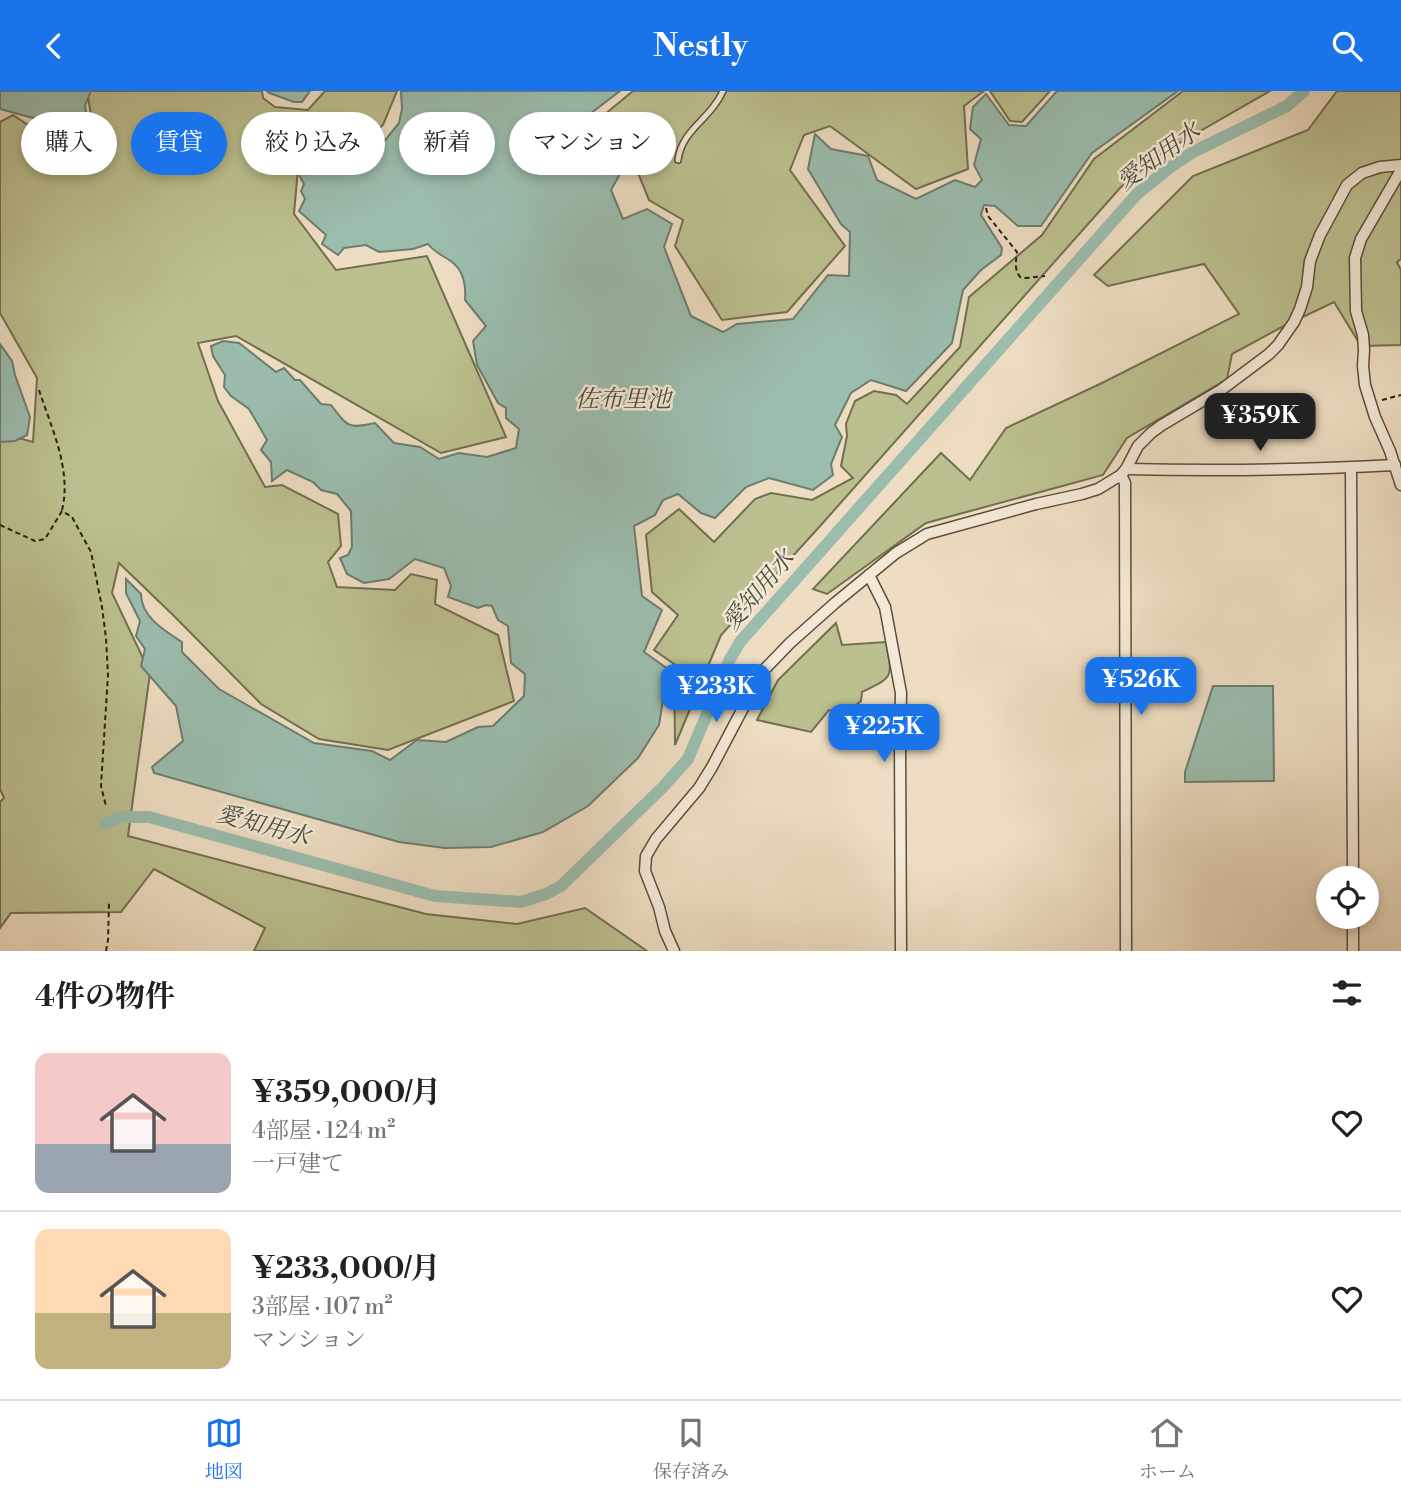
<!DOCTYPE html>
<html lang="ja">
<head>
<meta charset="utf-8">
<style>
	:root { --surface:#fff; --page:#f2f2f2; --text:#222; --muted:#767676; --line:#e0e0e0; --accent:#1a73e8 }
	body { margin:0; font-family:"Libre Bodoni","Noto Serif JP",serif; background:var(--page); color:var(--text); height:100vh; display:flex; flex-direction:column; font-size:26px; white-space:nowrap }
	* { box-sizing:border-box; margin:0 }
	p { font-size:23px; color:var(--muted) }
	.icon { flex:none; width:38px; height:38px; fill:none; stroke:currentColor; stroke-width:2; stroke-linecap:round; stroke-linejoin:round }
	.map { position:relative; height:860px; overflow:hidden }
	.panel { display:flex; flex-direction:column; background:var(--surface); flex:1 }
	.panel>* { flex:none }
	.top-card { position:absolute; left:21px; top:21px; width:700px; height:63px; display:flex; gap:14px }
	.buttons { position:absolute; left:1316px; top:775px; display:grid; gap:14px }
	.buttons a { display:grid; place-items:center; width:63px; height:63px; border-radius:50%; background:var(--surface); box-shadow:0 4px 10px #0003; font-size:35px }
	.price { position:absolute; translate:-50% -60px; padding:0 16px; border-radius:14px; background:var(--accent); color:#fff; font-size:23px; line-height:46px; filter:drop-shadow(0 2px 4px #0008) }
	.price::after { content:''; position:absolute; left:50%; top:42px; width:21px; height:16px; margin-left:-10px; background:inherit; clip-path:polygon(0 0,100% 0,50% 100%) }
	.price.selected { background:#222; color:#fff }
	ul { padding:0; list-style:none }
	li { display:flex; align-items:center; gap:21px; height:175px; padding:0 35px }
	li+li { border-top:2px solid var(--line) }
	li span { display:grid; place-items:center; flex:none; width:196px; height:140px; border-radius:14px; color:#555 }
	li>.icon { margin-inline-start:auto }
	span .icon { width:84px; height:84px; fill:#fffc; stroke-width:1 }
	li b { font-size:30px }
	h2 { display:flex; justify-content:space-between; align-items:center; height:84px; padding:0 35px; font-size:30px }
	.pill { padding:0 24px; border-radius:32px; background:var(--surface); box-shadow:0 4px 10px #0003; font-size:24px; line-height:63px }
	.pill.selected { background:var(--accent); color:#fff }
	header { display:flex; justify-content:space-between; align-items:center; height:91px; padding:0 35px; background:var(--accent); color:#fff; font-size:32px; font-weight:700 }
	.dock { display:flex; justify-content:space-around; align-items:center; height:98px; border-top:2px solid var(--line); background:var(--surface); font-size:19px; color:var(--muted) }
	.dock a { display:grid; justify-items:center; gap:4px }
	.dock .selected { color:var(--accent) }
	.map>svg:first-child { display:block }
</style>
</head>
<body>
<header><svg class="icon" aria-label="back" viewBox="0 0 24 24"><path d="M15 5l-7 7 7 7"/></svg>Nestly<svg class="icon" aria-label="search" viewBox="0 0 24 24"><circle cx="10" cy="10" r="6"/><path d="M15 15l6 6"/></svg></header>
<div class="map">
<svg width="1401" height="860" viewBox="0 0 1401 860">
	<rect width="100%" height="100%" fill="#eeddc2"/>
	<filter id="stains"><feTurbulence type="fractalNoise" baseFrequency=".00286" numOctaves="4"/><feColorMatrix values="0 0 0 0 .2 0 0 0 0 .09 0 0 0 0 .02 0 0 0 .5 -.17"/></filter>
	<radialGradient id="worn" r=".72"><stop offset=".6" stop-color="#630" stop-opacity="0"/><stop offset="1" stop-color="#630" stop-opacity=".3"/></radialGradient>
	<g fill="#bcc090" stroke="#726f50" stroke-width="2">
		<path d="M 87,0 L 262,0 L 263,7 L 275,16 L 308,19 L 325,0 L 397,0 L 383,34 L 339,73 L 299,66 L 294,123 L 336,179 L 427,165 L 506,346 L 441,362 L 236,245 L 198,252 L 218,310 L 265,396 L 282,394 L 338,423 L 341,455 L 328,471 L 337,496 L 395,499 L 411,483 L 437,489 L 435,513 L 498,544 L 514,610 L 388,659 L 319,648 L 261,613 L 174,525 L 119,472 L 112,502 L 150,582 L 128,745 L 426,823 L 517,833 L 585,817 L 647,860 L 254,860 L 265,837 L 154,778 L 121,821 L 11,822 L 0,837 L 0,711 L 4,707 L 0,698 L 0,342 L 33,351 L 37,287 L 0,222 L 0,31 L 13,24 L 83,71 L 98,65 Z"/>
		<path d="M 633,0 L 984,0 L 964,15 L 968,78 L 916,98 L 830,35 L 804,44 L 790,79 L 845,155 L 787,221 L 722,229 L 675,155 L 683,129 L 649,109 L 634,72 L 604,24 Z"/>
		<path d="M 990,0 L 1050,0 L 1022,31 L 1010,30 Z"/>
		<path d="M 1183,0 L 1270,0 L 1162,62 L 1120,97 L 821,434 L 721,544 L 675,654 L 674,573 L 654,559 L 678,524 L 652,501 L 646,444 L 679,418 L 714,451 L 755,408 L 771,402 L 812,409 L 853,387 L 841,375 L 847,345 L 846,333 L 855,310 L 874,300 L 896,304 L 907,313 L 960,256 L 969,206 L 1042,144 L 1094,68 Z"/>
		<path d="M 1337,0 L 1401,0 L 1401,168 L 1397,171 L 1401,179 L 1401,254 L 1361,255 L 1334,211 L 1280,237 L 1232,263 L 1227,288 L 1127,347 L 1103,384 L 926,432 L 827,503 L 813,498 L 941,362 L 970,389 L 1006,337 L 1102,292 L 1239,223 L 1204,173 L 1108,195 L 1094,184 L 1193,85 L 1308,39 Z"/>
		<path d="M 836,532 L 842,554 L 886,551 C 892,587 895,585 862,601 L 861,610 L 848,621 L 829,619 L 811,641 L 757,629 L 778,589 Z"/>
	</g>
	<g fill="#9bbdae" stroke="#6d7d6e" stroke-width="2">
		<path d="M 0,0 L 91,0 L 85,15 L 92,52 L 74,58 L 44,30 L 0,18 Z"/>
		<path d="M 267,0 L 310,0 L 302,11 L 294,11 L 269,2 Z"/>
		<path d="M 401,0 L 620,0 L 590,23 L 625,74 L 611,99 L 623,128 L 647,118 L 672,133 L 664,156 L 691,225 L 723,241 L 737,233 L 793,228 L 828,184 L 849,185 L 850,141 L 841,133 L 808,78 L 815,43 L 831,58 L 868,65 L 877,89 L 916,108 L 955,89 L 975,96 L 982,89 L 974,74 L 981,48 L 970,38 L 973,16 L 986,3 L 1009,34 L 1026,35 L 1057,0 L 1178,0 L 1092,62 L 1041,135 L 1018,135 L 995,115 L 984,114 L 981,124 L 1002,157 L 1001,164 L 981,179 L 963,199 L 952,252 L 906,300 L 871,289 L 851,302 L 835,334 L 842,346 L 831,373 L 833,384 L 813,399 L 769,387 L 746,396 L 715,427 L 701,422 L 678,403 L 663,409 L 655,424 L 634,435 L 642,505 L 662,519 L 644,561 L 668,578 L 659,634 L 638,667 L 588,715 L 543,741 L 491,756 L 445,757 L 399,751 L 154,682 L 152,676 L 183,650 L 176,615 L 141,575 L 145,558 L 136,545 L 140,530 L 126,502 L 126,488 L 141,503 C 141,526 165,540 182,551 L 182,561 L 219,598 L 314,652 L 372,660 L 390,669 L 417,649 L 446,651 L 478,636 L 493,635 L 524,605 L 525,583 L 511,572 L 508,535 L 498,529 L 492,515 L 486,514 L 478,517 L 448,506 L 451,495 L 444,477 L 415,468 L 389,488 L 364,492 L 347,483 L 340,467 L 348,464 L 352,456 L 351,420 L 337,403 L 321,399 L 313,391 L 287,379 L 272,390 L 271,371 L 261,359 L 267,349 L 249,318 L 231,305 L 224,296 L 225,284 L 213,265 L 211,255 L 223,250 L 239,252 L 276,281 L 284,277 L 295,289 L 300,289 L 321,313 L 331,314 C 348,336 348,338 375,332 L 394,352 L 420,356 L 439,368 L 459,362 L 487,366 L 516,357 L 519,338 L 506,327 L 506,317 L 498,312 L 477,274 L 473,250 L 486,235 L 465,209 C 466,195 464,180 452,171 C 443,164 436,163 428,153 L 413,158 L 379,161 L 366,154 L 344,157 L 338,164 L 322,153 L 326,144 L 299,120 L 305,108 L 301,100 L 304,93 L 299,84 L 301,70 L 321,82 L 354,79 L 366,73 L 399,32 L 402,18 Z"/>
		<path d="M 0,253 L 12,270 L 15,284 L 30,326 L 27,344 L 15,350 L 0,351 Z"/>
		<path d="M 1213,595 L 1273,595 L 1274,690 L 1185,691 L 1185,681 Z"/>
	</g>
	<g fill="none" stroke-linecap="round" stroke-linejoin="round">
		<path stroke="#9bbdae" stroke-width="12" d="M 105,733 L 121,726 L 149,726 L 435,805 L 521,811 L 546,803 L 561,795 L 662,697 L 688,668 L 730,568 L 740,551 L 1137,103 L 1169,77 L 1193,61 L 1287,15 L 1304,0"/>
		<defs>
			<path id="service" d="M 678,69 C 682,38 710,29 723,0"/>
			<g id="minor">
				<path d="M 1401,79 L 1361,148 L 1355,167 L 1356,220 L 1363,244 L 1364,259 L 1363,275 L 1365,294 L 1375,326 L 1390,360 L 1401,394"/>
				<path d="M 1351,377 L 1353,788"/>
				<path d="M 1126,378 C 1215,380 1306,379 1395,374"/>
				<path d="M 1121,384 L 1125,392 L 1126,860"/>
				<path d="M 869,484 L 885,516 L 901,602 L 900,653 L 901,860"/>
				<path d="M 1353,826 L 1353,860"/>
				<path d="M 674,860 L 665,840 L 659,816 L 645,780 L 646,765 L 656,748 L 699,697 L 712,676 L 762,581 L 790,552 L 835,512 L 896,462 L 927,443 L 1036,413 L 1082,403 L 1098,398 L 1121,384 L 1126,378 L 1138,355 L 1151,342 L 1162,334 L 1221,299 L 1269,263 L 1278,254 L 1294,231 L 1300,218 L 1307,196 L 1310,170 L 1320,144 L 1347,94 L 1362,82 L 1380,76 L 1401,74"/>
			</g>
		</defs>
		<use href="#service" stroke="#5a4e3c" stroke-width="8"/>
		<use href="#minor" stroke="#5a4e3c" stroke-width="13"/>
		<g stroke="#291e0f" stroke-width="2" stroke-dasharray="5 3.5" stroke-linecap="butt">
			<path d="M 986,117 L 988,125 L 1017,161 C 1016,171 1014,178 1020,186 L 1026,187 L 1045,185"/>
			<path d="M 39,299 C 51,336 72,379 62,419"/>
			<path d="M 1382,309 L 1401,304"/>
			<path d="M 0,434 L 35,450 L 45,448 L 62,420 L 72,426 L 91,461 L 102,516 L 106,547 L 108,584 L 101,695 L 106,715"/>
			<path d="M 106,860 L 108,849 L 109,812"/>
		</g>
		<use href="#service" stroke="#f4e9d7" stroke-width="5"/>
		<use href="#minor" stroke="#f4e9d7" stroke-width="10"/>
	</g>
	<g text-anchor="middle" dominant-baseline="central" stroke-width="5" stroke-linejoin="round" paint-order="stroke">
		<g font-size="24" font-style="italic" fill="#4b4e3f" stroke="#f4e9d7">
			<text transform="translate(1159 66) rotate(-36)">愛知用水</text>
			<text x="623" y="309">佐布里池</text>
			<text transform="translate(759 500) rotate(-50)">愛知用水</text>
			<text transform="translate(263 735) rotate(15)">愛知用水</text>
		</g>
	</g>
	<rect width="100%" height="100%" filter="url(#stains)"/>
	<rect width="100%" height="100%" fill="url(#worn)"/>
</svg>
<div class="buttons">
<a><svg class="icon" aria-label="locate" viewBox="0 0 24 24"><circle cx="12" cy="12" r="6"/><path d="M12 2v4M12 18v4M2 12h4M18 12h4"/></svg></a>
</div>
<b class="price selected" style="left:1260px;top:362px">¥359K</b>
<b class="price" style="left:1141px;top:626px">¥526K</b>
<b class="price" style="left:716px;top:633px">¥233K</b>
<b class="price" style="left:884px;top:673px">¥225K</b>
<div class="top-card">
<a class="pill">購入</a>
<a class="pill selected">賃貸</a>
<a class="pill">絞り込み</a>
<a class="pill">新着</a>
<a class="pill">マンション</a>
</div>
</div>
<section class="panel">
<h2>4件の物件<svg class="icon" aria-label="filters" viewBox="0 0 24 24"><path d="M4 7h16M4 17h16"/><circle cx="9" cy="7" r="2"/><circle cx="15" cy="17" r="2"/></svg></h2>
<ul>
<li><span style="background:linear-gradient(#f6c9c9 65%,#9aa5b1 0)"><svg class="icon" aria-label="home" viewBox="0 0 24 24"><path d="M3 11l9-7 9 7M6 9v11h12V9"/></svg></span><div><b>¥359,000/月</b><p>4部屋 · 124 m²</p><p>一戸建て</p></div><svg class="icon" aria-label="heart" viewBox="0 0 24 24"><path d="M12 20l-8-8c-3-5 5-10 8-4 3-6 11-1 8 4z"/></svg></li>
<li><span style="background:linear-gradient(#ffd9b3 60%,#c2b280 0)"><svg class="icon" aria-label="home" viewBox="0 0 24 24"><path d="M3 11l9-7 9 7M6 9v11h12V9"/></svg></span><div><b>¥233,000/月</b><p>3部屋 · 107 m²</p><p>マンション</p></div><svg class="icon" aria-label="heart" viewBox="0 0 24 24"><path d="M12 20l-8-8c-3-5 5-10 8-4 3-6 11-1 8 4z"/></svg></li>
</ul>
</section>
<nav class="dock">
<a class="selected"><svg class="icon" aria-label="map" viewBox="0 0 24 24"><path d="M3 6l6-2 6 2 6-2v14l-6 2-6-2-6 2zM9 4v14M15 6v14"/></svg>地図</a>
<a><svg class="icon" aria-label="saved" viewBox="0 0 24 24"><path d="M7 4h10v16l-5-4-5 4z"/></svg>保存済み</a>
<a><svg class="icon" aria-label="home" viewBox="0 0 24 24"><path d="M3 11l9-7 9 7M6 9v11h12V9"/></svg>ホーム</a>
</nav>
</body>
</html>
